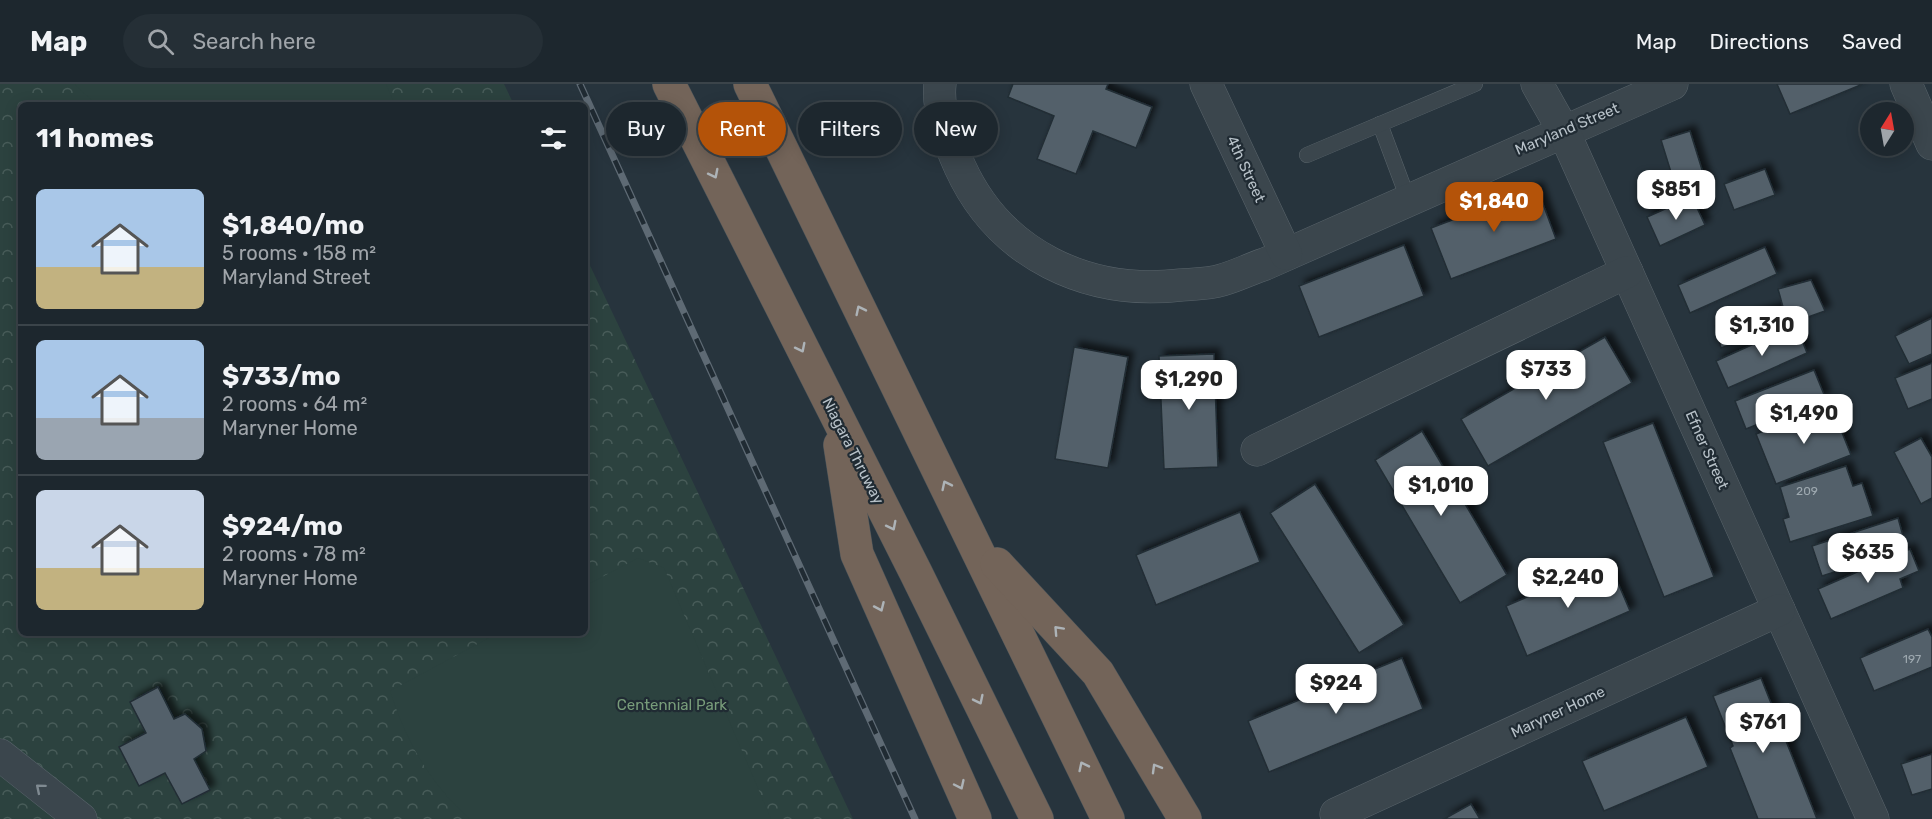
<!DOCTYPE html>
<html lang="en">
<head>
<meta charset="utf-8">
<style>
	:root { --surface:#1d272e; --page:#252f36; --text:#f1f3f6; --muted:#a0a5aa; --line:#3b444a; --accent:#b45309 }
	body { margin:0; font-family:Rubik,sans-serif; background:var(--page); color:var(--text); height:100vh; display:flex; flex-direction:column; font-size:22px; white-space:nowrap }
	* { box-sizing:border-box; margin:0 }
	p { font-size:20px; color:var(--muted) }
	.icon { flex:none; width:33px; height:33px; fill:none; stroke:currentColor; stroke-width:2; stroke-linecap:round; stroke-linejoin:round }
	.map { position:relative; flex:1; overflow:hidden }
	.drawer { position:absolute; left:18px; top:18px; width:570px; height:534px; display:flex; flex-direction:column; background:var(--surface); border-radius:9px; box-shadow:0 3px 15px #0003,0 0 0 2px var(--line) }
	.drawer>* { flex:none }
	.banner { position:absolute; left:606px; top:18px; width:570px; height:54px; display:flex; gap:12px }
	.needle { width:39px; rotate:11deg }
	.controls { position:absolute; left:1860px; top:18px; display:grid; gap:12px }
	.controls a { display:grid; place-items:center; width:54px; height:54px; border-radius:50%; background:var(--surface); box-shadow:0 3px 15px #0003,0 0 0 2px var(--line); font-size:30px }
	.price { position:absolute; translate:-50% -51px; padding:0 14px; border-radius:12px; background:#fff; color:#222; font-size:20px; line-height:39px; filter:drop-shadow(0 2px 3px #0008) }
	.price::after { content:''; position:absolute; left:50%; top:36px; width:18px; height:14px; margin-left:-9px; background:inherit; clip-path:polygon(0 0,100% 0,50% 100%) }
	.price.on { background:var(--accent); color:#fff }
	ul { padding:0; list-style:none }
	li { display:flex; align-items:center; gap:18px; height:150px; padding:0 18px }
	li+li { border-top:2px solid var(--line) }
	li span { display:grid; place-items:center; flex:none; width:168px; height:120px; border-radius:9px; color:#555 }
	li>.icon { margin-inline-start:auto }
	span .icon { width:72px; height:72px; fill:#fffc; stroke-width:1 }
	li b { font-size:26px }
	h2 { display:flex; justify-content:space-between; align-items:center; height:72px; padding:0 18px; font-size:26px }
	.chip { padding:0 21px; border-radius:27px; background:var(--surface); box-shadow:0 3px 15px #0003,0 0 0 2px var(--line); font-size:21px; line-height:54px }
	.chip.on { background:var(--accent); color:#fff }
	header { display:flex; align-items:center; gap:36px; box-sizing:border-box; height:84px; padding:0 30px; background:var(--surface); border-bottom:2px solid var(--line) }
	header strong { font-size:28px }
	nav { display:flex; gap:33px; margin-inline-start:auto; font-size:21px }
	.search { width:420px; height:54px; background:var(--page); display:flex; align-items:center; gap:15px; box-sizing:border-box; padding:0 21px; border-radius:33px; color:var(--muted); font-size:22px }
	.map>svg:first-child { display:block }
</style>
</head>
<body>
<header>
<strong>Map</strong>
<div class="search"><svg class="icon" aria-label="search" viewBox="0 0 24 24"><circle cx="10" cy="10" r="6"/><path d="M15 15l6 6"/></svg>Search here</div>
<nav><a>Map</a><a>Directions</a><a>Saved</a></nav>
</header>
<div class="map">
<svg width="1932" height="735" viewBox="0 0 1932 735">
	<defs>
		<pattern id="park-crowns" width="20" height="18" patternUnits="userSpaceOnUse" patternTransform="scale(1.5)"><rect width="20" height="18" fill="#2c423f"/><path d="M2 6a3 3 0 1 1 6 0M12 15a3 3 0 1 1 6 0" fill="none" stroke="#485c59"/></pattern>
		<filter id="shadow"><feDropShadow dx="5.5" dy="-5.5" stdDeviation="3" flood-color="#0009"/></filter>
	</defs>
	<rect width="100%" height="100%" fill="#27343d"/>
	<path fill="url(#park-crowns)" d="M 0,0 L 504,0 L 514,21 L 21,21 L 21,549 L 585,549 L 585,171 L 853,735 L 0,735 Z"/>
	<g fill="#2c423f">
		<path d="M 74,0 L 386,0 L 395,21 L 97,21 Z"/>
		<path d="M 638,474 L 664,484 L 771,735 L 470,735 C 430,700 406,657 390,607 L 498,549 L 585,549 L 585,502 Z"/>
		<path d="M 304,549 L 344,549 L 327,558 Z"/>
	</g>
	<g fill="#53616a" stroke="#222d35" stroke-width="1.5" filter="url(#shadow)">
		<path d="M 1013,0 L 1108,0 L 1106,5 L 1152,23 L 1136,64 L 1093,47 L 1076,90 L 1037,75 L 1054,32 L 1008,13 Z"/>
		<path d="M 1777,0 L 1863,0 L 1790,30 Z"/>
		<path d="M 1690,47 L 1708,105 L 1679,114 L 1661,56 Z"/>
		<path d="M 1765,85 L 1775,111 L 1734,126 L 1724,100 Z"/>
		<path d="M 1537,104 L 1556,155 L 1451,195 L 1431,144 Z"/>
		<path d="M 1692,113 L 1705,141 L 1660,162 L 1647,133 Z"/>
		<path d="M 1404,161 L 1424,212 L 1319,253 L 1299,202 Z"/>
		<path d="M 1765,163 L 1777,190 L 1690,229 L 1678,201 Z"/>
		<path d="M 1811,196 L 1825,227 L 1721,264 L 1715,242 L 1783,223 L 1778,205 Z"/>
		<path d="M 1932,234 L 1932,270 L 1909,280 L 1895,252 Z"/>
		<path d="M 1796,241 L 1807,269 L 1728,304 L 1716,277 Z"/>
		<path d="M 1605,253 L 1632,299 L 1488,382 L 1461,335 Z"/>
		<path d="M 1074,263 L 1128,273 L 1108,384 L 1055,375 Z"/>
		<path d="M 1214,270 L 1218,383 L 1164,385 L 1159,272 Z"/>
		<path d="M 1932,279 L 1932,315 L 1908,325 L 1895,294 Z"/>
		<path d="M 1814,286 L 1825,313 L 1746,345 L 1735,317 Z"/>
		<path d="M 1831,321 L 1851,371 L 1776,400 L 1756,350 Z"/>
		<path d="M 1653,339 L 1714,493 L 1664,513 L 1603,358 Z"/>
		<path d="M 1422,347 L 1507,491 L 1460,519 L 1375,376 Z"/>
		<path d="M 1921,354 L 1932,373 L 1932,414 L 1921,420 L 1894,368 Z"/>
		<path d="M 1846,382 L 1853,402 L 1862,399 L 1873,432 L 1790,458 L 1783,435 L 1789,433 L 1780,403 Z"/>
		<path d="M 1315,400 L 1404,541 L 1359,569 L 1270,429 Z"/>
		<path d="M 1240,428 L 1260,478 L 1156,521 L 1136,471 Z"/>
		<path d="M 1898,434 L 1903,452 L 1862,466 L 1866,478 L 1822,492 L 1812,462 Z"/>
		<path d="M 1910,465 L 1919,487 L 1900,495 L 1903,504 L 1831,535 L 1818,505 Z"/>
		<path d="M 1609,478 L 1630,527 L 1527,572 L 1506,522 Z"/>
		<path d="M 1928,545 L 1932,553 L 1932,583 L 1874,607 L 1860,574 Z"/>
		<path d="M 1402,574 L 1423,625 L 1269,688 L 1248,637 Z"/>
		<path d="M 1761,594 L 1817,735 L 1758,735 L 1730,664 L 1733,662 L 1713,612 Z"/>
		<path d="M 158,603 L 174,635 L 185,630 L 202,645 L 206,667 L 194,675 L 210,706 L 182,720 L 165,689 L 139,702 L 119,663 L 146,649 L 130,618 Z"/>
		<path d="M 1686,633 L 1708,683 L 1604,727 L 1582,677 Z"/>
		<path d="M 1932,670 L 1932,705 L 1912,711 L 1901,680 Z"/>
		<path d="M 1471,720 L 1480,735 L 1444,735 Z"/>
	</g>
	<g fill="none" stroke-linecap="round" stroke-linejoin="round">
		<defs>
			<g id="service">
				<path d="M 1380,40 L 1408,115"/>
				<path d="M 1307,71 L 1475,0"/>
			</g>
			<g id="minor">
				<path d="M 940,0 C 937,28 949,59 960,83 C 1000,171 1088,212 1181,201 C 1194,200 1209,200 1222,196 C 1236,192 1250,185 1265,180 L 1672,0"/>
				<path d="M 1206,0 L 1286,170"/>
				<path d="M 1537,0 L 1563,46 L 1873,735"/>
				<path d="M 1906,0 L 1932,60"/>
				<path d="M 1257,366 L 1627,188"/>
				<path d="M 0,671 L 81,735"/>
				<path d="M 1336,730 L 1779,526"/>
			</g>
			<g id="motorway">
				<path d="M 669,0 L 916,489 L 1037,735"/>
				<path d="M 750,0 L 1108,735"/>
				<path d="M 840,361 L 857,470 L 975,735"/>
				<path d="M 997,480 L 1098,589 L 1185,735"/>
			</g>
		</defs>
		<use href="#service" stroke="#59646b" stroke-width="16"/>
		<use href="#minor" stroke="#59646b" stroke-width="33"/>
		<use href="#motorway" stroke="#465158" stroke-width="34"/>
		<use href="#service" stroke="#3b464d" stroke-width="15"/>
		<use href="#minor" stroke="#3b464d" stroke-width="32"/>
		<use href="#motorway" stroke="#736459" stroke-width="33"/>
		<defs>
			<path id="rail" d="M 580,0 L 915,735"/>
		</defs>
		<use href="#rail" stroke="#5e6a74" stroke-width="7"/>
		<use href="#rail" stroke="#202b33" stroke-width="4.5" stroke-dasharray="14" stroke-linecap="butt"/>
	</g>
	<defs><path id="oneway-chevron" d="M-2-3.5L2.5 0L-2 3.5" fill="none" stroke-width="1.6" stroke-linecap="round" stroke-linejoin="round" transform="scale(1.5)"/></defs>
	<g stroke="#adb3b7">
		<use href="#oneway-chevron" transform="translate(714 90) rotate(63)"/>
		<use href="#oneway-chevron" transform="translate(860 226) rotate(-116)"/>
		<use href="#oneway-chevron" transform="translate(801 264) rotate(63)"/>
		<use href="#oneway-chevron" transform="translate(946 401) rotate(-116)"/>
		<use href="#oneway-chevron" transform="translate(892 442) rotate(63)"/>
		<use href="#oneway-chevron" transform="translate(880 523) rotate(66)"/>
		<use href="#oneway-chevron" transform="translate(1058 546) rotate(-133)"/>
		<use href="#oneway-chevron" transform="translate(979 616) rotate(64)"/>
		<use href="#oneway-chevron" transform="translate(1083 682) rotate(-116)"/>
		<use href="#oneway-chevron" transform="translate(1156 684) rotate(-120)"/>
		<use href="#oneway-chevron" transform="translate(960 701) rotate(65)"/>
	</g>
	<use stroke="#7f8a91" href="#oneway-chevron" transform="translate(40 704) rotate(-140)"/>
	<g text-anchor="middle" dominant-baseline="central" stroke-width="4.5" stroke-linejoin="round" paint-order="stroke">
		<g font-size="12" fill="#9ea9b0">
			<text x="1807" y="407">209</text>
			<text x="1912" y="575">197</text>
		</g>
		<g font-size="15" fill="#b7c1c8" stroke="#202b33">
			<text transform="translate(1567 45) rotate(-23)">Maryland Street</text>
			<text transform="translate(1246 85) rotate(65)">4th Street</text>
			<text transform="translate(1707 366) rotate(66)">Efner Street</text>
			<text transform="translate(853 367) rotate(63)">Niagara Thruway</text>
			<text transform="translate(1558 628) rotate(-25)">Maryner Home</text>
		</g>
		<g font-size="15" fill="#789c7a" stroke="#202b33">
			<text x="672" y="621">Centennial Park</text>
		</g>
	</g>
</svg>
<div class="controls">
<a><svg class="needle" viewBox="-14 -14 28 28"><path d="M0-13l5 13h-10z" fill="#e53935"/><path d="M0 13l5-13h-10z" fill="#a0a5aa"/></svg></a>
</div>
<b class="price" style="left:1676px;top:137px">$851</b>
<b class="price on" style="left:1494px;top:149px">$1,840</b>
<b class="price" style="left:1762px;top:273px">$1,310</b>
<b class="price" style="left:1546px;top:317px">$733</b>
<b class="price" style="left:1189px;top:327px">$1,290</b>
<b class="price" style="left:1804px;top:361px">$1,490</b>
<b class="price" style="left:1441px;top:433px">$1,010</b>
<b class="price" style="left:1868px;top:500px">$635</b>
<b class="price" style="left:1568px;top:525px">$2,240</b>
<b class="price" style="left:1336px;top:631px">$924</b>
<b class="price" style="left:1763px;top:670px">$761</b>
<div class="banner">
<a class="chip">Buy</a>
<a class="chip on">Rent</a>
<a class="chip">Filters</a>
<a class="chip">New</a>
</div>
<section class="drawer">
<h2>11 homes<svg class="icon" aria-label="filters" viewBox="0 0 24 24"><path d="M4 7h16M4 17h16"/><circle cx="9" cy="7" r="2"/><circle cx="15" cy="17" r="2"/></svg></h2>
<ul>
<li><span style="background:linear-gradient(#a9c7e8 65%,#c2b280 0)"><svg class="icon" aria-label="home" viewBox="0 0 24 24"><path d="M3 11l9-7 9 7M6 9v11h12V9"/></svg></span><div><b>$1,840/mo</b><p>5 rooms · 158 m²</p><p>Maryland Street</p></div></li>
<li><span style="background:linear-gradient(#a9c7e8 65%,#9aa5b1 0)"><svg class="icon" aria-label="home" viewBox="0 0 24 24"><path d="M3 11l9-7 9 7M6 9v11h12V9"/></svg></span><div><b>$733/mo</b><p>2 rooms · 64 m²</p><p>Maryner Home</p></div></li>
<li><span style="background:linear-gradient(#c9d6e8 65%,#c2b280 0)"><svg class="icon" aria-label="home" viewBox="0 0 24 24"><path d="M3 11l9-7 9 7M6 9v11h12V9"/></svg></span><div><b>$924/mo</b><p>2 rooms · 78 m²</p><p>Maryner Home</p></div></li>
</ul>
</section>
</div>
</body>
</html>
